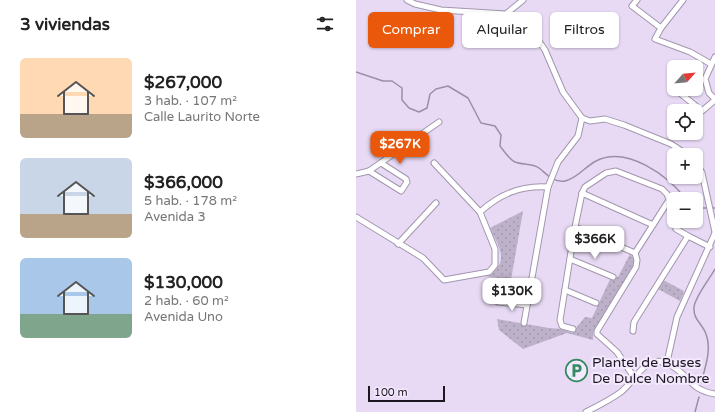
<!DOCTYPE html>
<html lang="es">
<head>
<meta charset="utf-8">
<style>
	:root { --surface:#fff; --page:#f2f2f2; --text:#222; --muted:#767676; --accent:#ea580c }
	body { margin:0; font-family:"Varela Round",sans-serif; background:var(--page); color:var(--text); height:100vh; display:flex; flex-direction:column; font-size:15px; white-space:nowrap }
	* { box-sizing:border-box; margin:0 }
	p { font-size:13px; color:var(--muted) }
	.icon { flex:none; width:22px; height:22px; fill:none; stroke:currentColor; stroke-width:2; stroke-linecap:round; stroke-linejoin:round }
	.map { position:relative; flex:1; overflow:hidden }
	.details { display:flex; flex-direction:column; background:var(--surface); width:356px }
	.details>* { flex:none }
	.top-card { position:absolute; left:12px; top:12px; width:287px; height:36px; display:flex; gap:8px }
	.needle { width:26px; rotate:63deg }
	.buttons { position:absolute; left:311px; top:60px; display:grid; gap:8px }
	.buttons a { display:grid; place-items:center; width:36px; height:36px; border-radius:6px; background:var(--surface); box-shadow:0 1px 3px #0004; font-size:20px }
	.scale { position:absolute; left:12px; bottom:10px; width:77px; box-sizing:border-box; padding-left:4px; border:2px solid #1b161f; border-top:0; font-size:11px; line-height:14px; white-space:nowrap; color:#1b161f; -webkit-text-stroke:3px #f4e9fe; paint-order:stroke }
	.price { position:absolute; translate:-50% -34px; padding:0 9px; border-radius:8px; background:#fff; color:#222; font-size:13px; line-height:26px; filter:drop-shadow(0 1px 2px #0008) }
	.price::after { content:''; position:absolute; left:50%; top:24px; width:12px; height:9px; margin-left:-6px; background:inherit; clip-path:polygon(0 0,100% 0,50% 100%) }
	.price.active { background:var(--accent); color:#fff }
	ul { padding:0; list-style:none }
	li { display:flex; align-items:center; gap:12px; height:100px; padding:0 20px }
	li span { display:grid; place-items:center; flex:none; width:112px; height:80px; border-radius:6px; color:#555 }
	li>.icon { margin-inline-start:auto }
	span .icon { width:48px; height:48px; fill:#fffc; stroke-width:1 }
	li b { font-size:17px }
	h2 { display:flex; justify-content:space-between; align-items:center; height:48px; padding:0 20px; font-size:17px }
	.pill { padding:0 14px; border-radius:6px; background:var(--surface); box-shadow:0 1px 3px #0004; font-size:14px; line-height:36px }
	.pill.active { background:var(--accent); color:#fff }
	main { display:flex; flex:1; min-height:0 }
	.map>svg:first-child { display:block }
</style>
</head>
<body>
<main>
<section class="details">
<h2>3 viviendas<svg class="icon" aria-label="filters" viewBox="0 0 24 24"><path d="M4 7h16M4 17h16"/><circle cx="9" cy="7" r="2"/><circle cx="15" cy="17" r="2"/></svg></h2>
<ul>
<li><span style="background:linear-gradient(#ffd9b3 70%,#b9a48a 0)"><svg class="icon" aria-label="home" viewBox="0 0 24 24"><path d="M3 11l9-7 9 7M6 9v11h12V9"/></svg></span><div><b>$267,000</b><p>3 hab. · 107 m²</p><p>Calle Laurito Norte</p></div></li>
<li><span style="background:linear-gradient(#c9d6e8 70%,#b9a48a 0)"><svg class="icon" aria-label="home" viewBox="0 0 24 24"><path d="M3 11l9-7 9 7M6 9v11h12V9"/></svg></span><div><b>$366,000</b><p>5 hab. · 178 m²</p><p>Avenida 3</p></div></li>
<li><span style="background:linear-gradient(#a9c7e8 70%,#7fa58c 0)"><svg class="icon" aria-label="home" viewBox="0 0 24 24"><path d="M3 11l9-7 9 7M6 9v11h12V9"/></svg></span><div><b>$130,000</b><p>2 hab. · 60 m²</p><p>Avenida Uno</p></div></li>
</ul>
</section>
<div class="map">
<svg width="359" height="412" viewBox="0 0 359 412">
	<defs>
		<pattern id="park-dots" width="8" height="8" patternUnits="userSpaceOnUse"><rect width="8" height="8" fill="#bdb1c9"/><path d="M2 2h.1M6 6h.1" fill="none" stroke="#a298ac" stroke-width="1.8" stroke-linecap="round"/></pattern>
	</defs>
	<rect width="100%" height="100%" fill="#e8daf5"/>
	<g fill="url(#park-dots)">
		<path d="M 167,211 L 155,280 L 129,276 C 155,264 144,249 134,228 Z"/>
		<path d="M 274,254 L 279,260 L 278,267 L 237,333 L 237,340 L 211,333 L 167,349 L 143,330 L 141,319 L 193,328 L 206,329 L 216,333 L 229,317 L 236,318 L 256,275 L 262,277 Z"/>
		<path d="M 307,280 L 328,291 L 324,301 L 302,289 Z"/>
	</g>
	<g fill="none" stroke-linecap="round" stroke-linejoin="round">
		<g stroke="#9c8ea9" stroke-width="1.5">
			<path d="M 0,72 L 27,81 L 36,81 L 46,88 L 46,100 L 53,108 L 63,112 L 71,108 L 74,94 L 80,89 L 92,86 L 112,98 L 125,123 L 139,126 L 145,135 L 144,146 C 148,151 153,159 159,162 C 166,165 176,163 183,168 C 191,174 197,183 209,181 C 220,179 230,166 240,161 C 271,145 312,176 330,199"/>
			<path d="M 340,208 L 359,208"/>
			<path d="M 345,383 C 349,368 356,349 350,334 C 346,323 337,320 338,307 C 339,297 354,278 359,269"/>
			<path d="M 339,412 L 343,397"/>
		</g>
		<defs>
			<g id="minor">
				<path d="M 51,0 L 59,4 L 85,10 L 150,14 L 182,40 L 189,50 L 207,92 L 226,118 L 234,121 L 249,119 L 268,125 L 315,144 L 332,155"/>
				<path d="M 281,0 L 276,6 L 305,28 L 299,39 L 334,52 L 355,64"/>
				<path d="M 150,14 L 167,0"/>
				<path d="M 305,28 L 327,0"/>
				<path d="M 359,57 L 349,79 L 353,93 L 359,99"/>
				<path d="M 319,89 L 346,111 L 359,100"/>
				<path d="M 340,162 L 346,173 L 359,232"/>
				<path d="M 78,163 L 124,212"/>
				<path d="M 13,171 L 45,191 L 51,182 L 50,179 L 25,163"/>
				<path d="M 0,174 L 13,171 L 83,122"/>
				<path d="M 226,193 L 297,225"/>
				<path d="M 0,217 L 67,258 L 88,280 L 133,272 L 139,265 L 139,249 L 124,212 C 144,194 165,185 192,187 L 202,162 L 222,136 L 226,118"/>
				<path d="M 219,227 L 279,253"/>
				<path d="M 320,229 L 332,236"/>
				<path d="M 42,244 L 80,203"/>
				<path d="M 214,259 L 257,277"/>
				<path d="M 209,290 L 240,303"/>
				<path d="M 142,302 L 171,305"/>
				<path d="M 168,323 L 192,187"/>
				<path d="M 217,329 L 206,326 L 204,320 L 219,227 L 226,193 L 229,187 L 250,173 L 260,171 L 306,189 L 311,194 L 313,200 L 279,253 L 281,260 L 280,267 L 241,331 L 241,334 L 261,352 L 278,377"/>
				<path d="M 277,331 L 278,322 L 332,236 L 354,247"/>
				<path d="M 311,362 L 321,317 L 359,233"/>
				<path d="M 230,412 C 242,406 254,400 265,392 C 281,379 291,350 316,366 C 335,377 334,390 359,394"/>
			</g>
		</defs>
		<use href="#minor" stroke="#a296ae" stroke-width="7"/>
		<use href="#minor" stroke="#fff" stroke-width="5"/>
	</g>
	<defs>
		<symbol id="parking-ring" viewBox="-11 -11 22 22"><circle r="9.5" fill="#f4e9fe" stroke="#348b5f" stroke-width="1.5"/><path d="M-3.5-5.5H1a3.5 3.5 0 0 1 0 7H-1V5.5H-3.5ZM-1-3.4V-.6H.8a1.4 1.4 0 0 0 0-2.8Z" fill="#348b5f"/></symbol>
	</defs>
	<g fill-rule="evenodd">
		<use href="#parking-ring" x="208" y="358" width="25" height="25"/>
	</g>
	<g text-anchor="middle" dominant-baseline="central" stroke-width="4" stroke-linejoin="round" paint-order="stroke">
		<g font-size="14" fill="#1b161f" stroke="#f4e9fe" text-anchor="start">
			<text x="236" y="362">Plantel de Buses<tspan x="236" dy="16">De Dulce Nombre</tspan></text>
		</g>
	</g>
</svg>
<div class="buttons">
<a><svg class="needle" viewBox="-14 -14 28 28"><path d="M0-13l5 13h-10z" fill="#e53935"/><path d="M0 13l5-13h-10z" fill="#767676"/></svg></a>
<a><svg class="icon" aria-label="locate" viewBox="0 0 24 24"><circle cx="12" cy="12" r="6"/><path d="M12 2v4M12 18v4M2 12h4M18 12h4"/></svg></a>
<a>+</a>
<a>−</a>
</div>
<div class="scale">100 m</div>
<b class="price active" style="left:44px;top:165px">$267K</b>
<b class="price" style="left:239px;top:260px">$366K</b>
<b class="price" style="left:156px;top:312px">$130K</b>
<div class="top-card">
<a class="pill active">Comprar</a>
<a class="pill">Alquilar</a>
<a class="pill">Filtros</a>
</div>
</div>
</main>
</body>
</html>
